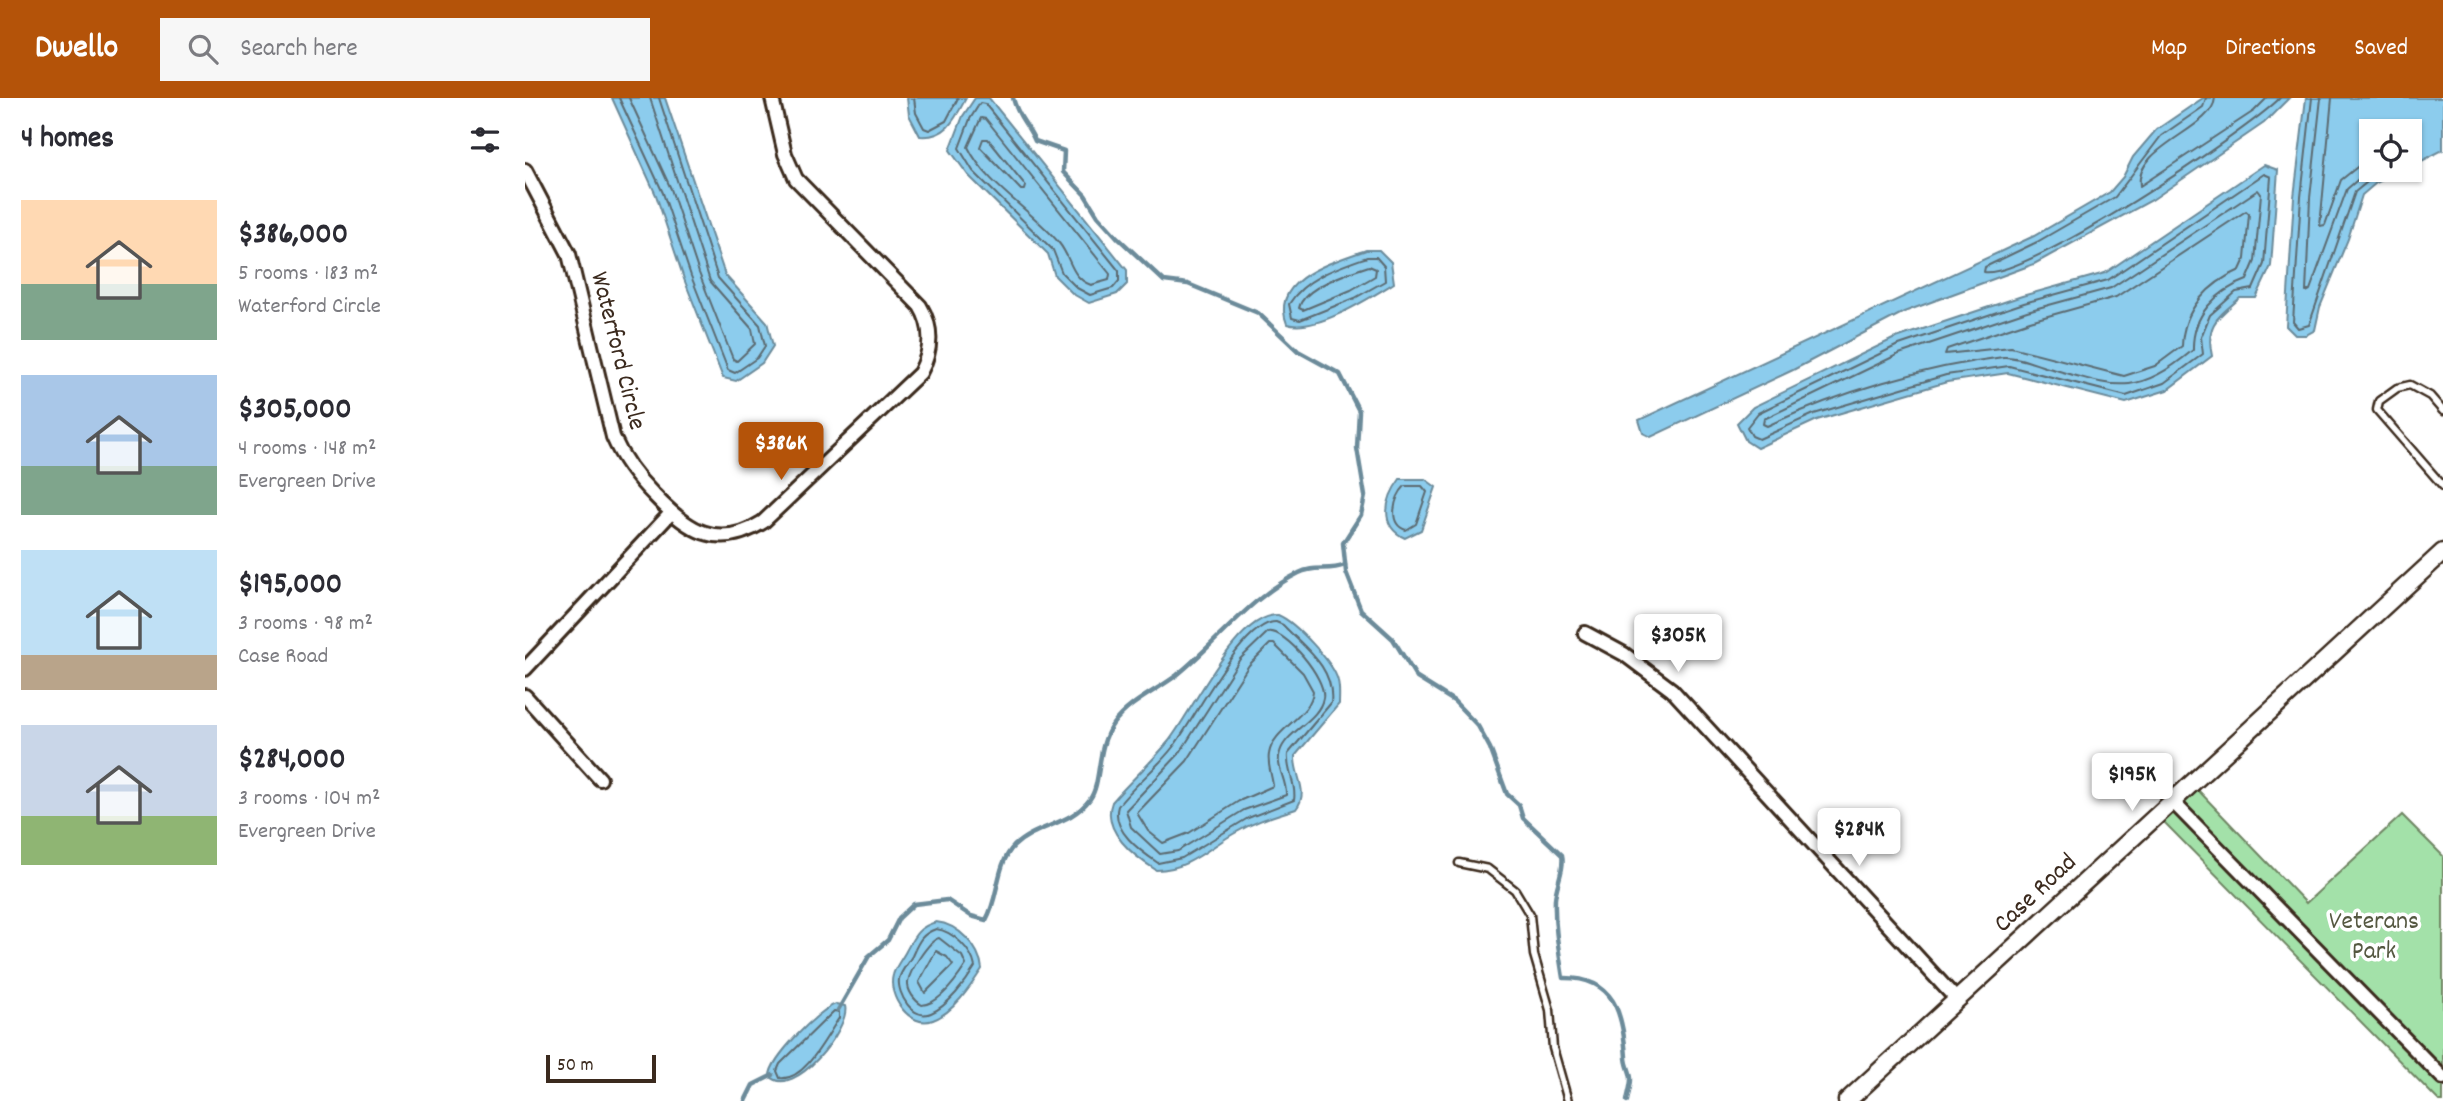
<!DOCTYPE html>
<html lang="en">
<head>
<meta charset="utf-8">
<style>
	:root { --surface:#fff; --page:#f7f7f7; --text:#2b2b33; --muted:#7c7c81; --accent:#b45309 }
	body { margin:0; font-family:Dekko,sans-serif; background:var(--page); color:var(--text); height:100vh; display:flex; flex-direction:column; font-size:26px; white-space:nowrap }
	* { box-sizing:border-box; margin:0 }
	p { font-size:23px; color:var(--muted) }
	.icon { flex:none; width:38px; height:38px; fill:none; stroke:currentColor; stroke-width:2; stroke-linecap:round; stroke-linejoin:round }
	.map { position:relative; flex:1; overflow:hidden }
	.drawer { display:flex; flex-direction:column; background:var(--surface); width:525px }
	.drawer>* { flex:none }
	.tools { position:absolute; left:1834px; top:21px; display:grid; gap:14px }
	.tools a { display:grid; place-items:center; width:63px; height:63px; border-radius:0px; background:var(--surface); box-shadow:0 2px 5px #0004; font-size:35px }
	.scale { position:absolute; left:21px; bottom:18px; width:110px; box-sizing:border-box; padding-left:7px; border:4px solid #3b2a1e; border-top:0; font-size:19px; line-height:24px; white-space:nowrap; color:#3b2a1e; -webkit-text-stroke:5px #fff; paint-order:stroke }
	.price { position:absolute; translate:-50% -60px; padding:0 16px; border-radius:7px; background:#fff; color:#222; font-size:23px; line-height:46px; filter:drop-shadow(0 2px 4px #0008) }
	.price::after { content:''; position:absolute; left:50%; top:42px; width:21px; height:16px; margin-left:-10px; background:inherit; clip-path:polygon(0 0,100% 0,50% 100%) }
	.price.current { background:var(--accent); color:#fff }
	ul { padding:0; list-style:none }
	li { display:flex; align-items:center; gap:21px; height:175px; padding:0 21px }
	li span { display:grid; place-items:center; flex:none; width:196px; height:140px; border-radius:0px; color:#555 }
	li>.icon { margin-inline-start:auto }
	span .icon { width:84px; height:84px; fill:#fffc; stroke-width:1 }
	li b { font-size:30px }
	h2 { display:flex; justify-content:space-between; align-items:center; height:84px; padding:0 21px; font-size:30px }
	header { display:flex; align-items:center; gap:42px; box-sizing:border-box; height:98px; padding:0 35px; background:var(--accent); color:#fff }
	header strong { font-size:33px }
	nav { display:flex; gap:38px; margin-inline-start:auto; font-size:24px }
	.search { width:490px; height:63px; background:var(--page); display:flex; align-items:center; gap:18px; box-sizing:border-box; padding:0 24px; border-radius:0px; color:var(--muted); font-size:26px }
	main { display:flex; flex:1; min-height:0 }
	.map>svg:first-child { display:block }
</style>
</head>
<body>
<header>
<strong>Dwello</strong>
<div class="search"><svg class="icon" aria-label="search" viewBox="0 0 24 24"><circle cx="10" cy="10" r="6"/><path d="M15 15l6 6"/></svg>Search here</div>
<nav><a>Map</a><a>Directions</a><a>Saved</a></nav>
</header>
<main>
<section class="drawer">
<h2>4 homes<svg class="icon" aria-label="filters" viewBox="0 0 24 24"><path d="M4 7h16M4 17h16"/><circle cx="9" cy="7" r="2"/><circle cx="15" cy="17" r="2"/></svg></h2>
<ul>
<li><span style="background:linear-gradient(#ffd9b3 60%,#7fa58c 0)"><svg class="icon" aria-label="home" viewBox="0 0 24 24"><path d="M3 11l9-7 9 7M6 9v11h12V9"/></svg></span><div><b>$386,000</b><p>5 rooms · 183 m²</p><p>Waterford Circle</p></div></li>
<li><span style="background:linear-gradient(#a9c7e8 65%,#7fa58c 0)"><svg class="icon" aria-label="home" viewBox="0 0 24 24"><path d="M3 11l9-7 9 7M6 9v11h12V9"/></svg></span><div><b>$305,000</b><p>4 rooms · 148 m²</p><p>Evergreen Drive</p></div></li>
<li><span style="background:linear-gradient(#bfe0f5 75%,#b9a48a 0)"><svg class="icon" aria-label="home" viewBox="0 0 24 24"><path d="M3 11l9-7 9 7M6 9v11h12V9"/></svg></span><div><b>$195,000</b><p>3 rooms · 98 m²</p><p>Case Road</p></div></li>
<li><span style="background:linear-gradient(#c9d6e8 65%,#8fb573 0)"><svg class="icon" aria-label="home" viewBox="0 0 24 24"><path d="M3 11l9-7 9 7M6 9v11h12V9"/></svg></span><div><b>$284,000</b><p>3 rooms · 104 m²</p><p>Evergreen Drive</p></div></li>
</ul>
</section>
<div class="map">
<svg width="1918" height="1003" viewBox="0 0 1918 1003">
	<rect width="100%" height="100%" fill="#fff"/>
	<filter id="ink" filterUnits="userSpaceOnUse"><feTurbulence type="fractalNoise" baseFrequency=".0143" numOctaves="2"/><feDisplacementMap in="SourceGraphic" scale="14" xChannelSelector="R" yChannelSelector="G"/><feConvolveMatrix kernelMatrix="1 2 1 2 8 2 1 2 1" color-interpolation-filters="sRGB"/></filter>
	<g filter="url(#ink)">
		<path fill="#a3e1a9" stroke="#6f8664" stroke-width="2" d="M 1671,690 L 1781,805 L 1877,717 L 1918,758 L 1918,1003 L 1914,1003 L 1638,723 Z"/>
		<g fill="#8ccced" stroke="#6c8b9a" stroke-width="2">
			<path d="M 87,0 L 140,0 L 200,177 L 242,224 L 248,248 L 237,265 L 211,283 L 198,280 L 159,181 L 131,97 Z"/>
			<path d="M 382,0 L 441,0 C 430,21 422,40 395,38 L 384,17 Z"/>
			<path d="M 450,0 L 464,0 L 602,172 L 602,186 L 592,196 L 564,205 L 548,196 L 530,178 L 523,156 L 443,77 L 425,52 L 438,18 Z"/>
			<path d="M 1678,0 L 1764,0 L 1739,25 L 1627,102 L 1509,166 L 1379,214 L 1268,272 L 1126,339 L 1118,335 L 1114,322 L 1509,138 L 1585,94 L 1598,79 L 1608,59 L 1631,32 Z"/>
			<path d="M 1781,0 L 1918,0 L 1918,52 L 1885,69 L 1885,33 L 1846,33 L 1846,72 L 1878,72 L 1851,85 L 1837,97 L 1823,141 L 1795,209 L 1790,232 L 1781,237 L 1770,237 L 1761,228 L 1769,99 Z"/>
			<path d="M 1739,67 L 1753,72 L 1746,168 L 1731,200 L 1715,200 C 1693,219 1680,226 1687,258 L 1642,292 L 1601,305 L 1483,275 L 1422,284 L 1292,322 L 1232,350 L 1221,343 L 1212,325 L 1228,309 L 1368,241 L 1497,198 L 1580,175 Z"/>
			<path d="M 841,152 L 854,152 L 866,164 L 869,185 C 843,201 790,235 762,226 C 744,181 808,164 841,152 Z"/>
			<path d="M 875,381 L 900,381 L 911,389 L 896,432 L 880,440 C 854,428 860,401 875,381 Z"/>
			<path d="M 753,517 C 770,524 809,565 813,583 C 815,591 814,599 814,606 L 770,658 C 769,678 785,693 771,711 C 749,718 730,723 710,735 C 683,750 664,772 631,772 C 610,759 576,733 587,704 C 605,683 626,665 643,644 C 668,613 711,516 753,517 Z"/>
			<path d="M 411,824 C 433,826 455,849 457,871 C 446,888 428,915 408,922 C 385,931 362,898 368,877 C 370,869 377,861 381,853 C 389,838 393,829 411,824 Z"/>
			<path d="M 311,906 L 320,908 C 326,929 268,1003 245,978 C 245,961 294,911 311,906 Z"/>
		</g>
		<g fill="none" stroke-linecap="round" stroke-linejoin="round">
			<g stroke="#5b6b71" stroke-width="2">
				<path d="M 94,0 L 138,95 L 166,178 L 203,272 L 210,275 L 232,260 L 240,248 L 235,227 L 193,180 L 134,0"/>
				<path d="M 104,0 L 146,91 L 174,175 L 208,261 L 212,263 L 230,246 L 227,231 L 185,183 L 125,0"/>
				<path d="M 389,0 L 391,15 L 399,30 L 404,32 L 421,23 L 433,0"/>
				<path d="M 1681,0 L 1678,9 L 1636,38 L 1590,99 L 1512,144 L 1460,169 L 1459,174 C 1500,182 1720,35 1755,0"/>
				<path d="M 1690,0 C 1688,31 1609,48 1615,88 L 1729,13 L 1742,0"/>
				<path d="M 1787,0 L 1776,99 L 1768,224 L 1773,230 L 1784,227 L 1830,94 L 1847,80 L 1863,72"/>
				<path d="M 1796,0 L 1785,100 L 1781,194 L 1785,192 L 1822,91 L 1846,70"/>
				<path d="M 1807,0 L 1795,128 L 1800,127 L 1816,82 L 1846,58"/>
				<path d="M 455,5 L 460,6 L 594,173 L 594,183 L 588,190 L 565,197 L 552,190 L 537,175 L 528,152 L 448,73 L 434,50 L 445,21 Z"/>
				<path d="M 456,20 L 461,21 L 585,176 L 584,182 L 566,187 C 545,179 547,161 534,145 C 507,112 462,88 443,49 Z"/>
				<path d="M 458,41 L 463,41 L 501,88 L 500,92 L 496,92 L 455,49 Z"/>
				<path d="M 1739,76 L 1746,79 L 1739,166 L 1728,191 L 1711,194 L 1685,217 L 1676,239 L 1678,256 L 1639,285 L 1601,298 L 1484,268 L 1421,277 L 1289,316 L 1234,341 L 1227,338 L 1222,329 L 1233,315 L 1371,248 L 1499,205 L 1583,182 Z"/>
				<path d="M 1733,92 L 1736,96 L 1730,163 L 1722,182 C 1691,193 1667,217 1668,252 C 1608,302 1589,288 1520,269 C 1507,265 1492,258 1478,259 C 1398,269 1315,294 1242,328 L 1238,326 L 1239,321 L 1374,256 L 1502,213 L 1586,190 Z"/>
				<path d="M 1721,113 L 1724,116 L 1720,161 L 1715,172 C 1684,185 1658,211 1657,248 L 1630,268 L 1599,278 L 1486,249 L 1420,256 L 1422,251 L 1505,223 L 1591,199 Z"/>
				<path d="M 842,159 L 851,159 L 859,168 L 860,183 L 830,200 L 775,222 L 767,220 L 764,206 C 781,179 814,169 842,159 Z"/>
				<path d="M 844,168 L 851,171 L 850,178 L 826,192 L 778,212 L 774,210 C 778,189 825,174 844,168 Z"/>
				<path d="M 897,388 L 902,394 L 891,426 L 881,432 C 862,426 869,399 880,388 Z"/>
				<path d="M 751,524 L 758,527 C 780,550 810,570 806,605 L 763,656 C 761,673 772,686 769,702 L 723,720 L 657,760 L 633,765 C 615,753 586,732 593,708 C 610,686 632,670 648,649 C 670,622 717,523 751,524 Z"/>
				<path d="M 743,534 C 760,531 802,581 798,600 C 794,623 761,633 755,654 C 750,669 762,682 761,697 L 719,712 L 653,753 L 635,756 L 606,729 L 601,712 L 654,656 L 715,561 Z"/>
				<path d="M 745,546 L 749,546 L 778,575 L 788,593 C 786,619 748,630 744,656 C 742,667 747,677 748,688 L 714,703 L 664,735 L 638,745 L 623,733 L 612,715 L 662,663 L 724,567 Z"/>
				<path d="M 411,831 C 428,833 447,852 450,869 C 441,884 423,908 406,915 C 388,923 372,896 374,881 C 376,873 383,865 387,858 C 393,845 396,836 411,831 Z"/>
				<path d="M 414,840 L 437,858 L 441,867 C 432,881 414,906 397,907 C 390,903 382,893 383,884 C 384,874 404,842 414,840 Z"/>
				<path d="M 411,853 L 422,859 L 428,867 L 400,895 L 394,884 Z"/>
				<path d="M 309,913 L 314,914 L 314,920 C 301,939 280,983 255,980 L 252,973 L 255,966 Z"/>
			</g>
			<g stroke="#6c8b9a" stroke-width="4.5">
				<path d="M 488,0 C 493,20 502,25 510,43 L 539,53 L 538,74 L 560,97 L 573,118 L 592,139 L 639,183 L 663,186 L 733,215 L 773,253 L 815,276 L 834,313 L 832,350 L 840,398 L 836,417 L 818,445 L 821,474 L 836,512 L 868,541 L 892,580 L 929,603 L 953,628 L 965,650 L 982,696 L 994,707 L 998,720 L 1037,757 C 1040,771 1031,786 1030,801 C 1029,827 1034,854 1038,880 C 1090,879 1098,916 1101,959 C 1101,967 1106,974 1106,981 C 1106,988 1103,996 1102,1003"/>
				<path d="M 313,912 L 344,858 L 363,842 L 374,820 L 389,806 L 422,802 L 446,818 L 461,822 C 474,800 471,766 489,748 C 512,726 545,728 565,701 C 577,684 571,649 588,626 C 604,604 631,593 652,577 C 693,544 725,499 774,475 C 789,467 804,474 820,467"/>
				<path d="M 220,1003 L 228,987 L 248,977"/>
			</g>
			<defs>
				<g id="lane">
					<path d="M 1918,313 L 1905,298 L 1885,287 L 1872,290 L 1854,303 L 1852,312 L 1918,388"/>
					<path d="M 934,765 L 963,771 L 990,792 L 1005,817 L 1009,857 L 1025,912 L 1028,950 L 1043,1003"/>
				</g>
				<g id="street">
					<path d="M 0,72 L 44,156 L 88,339 C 98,362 111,379 129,397 C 162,432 192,453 238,424 L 395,275 C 407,253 408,229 395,208 L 271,81 L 260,56 L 247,0"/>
					<path d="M 1060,535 L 1099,556 L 1147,592 L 1432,902"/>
					<path d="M 0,571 L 146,415"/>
					<path d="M 0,598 L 75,681"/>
					<path d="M 1647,703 L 1918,980"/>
				</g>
				<path id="secondary" d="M 1322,1003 L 1918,454"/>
			</defs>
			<use href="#lane" stroke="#3b2a1e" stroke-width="11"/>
			<use href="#street" stroke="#3b2a1e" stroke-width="18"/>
			<use href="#secondary" stroke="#3b2a1e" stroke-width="21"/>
			<use href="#lane" stroke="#fff" stroke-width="6"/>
			<use href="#street" stroke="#fff" stroke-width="12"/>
			<use href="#secondary" stroke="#fff" stroke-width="16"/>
		</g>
	</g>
	<g text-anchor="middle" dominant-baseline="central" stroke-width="7" stroke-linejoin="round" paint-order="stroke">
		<g font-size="26" fill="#3b2a1e" stroke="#fff">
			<text transform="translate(92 253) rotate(76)">Waterford Circle</text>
			<text transform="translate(1511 796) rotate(-43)">Case Road</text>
		</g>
		<g font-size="26" fill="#555841" stroke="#fff">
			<text x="1849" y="824">Veterans<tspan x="1849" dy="30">Park</tspan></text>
		</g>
	</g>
</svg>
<div class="tools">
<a><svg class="icon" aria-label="locate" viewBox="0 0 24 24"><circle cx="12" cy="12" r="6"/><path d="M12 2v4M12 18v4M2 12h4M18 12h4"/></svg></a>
</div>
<div class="scale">50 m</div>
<b class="price current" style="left:256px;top:384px">$386K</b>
<b class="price" style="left:1153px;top:576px">$305K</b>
<b class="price" style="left:1607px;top:715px">$195K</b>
<b class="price" style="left:1334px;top:770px">$284K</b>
</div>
</main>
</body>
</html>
